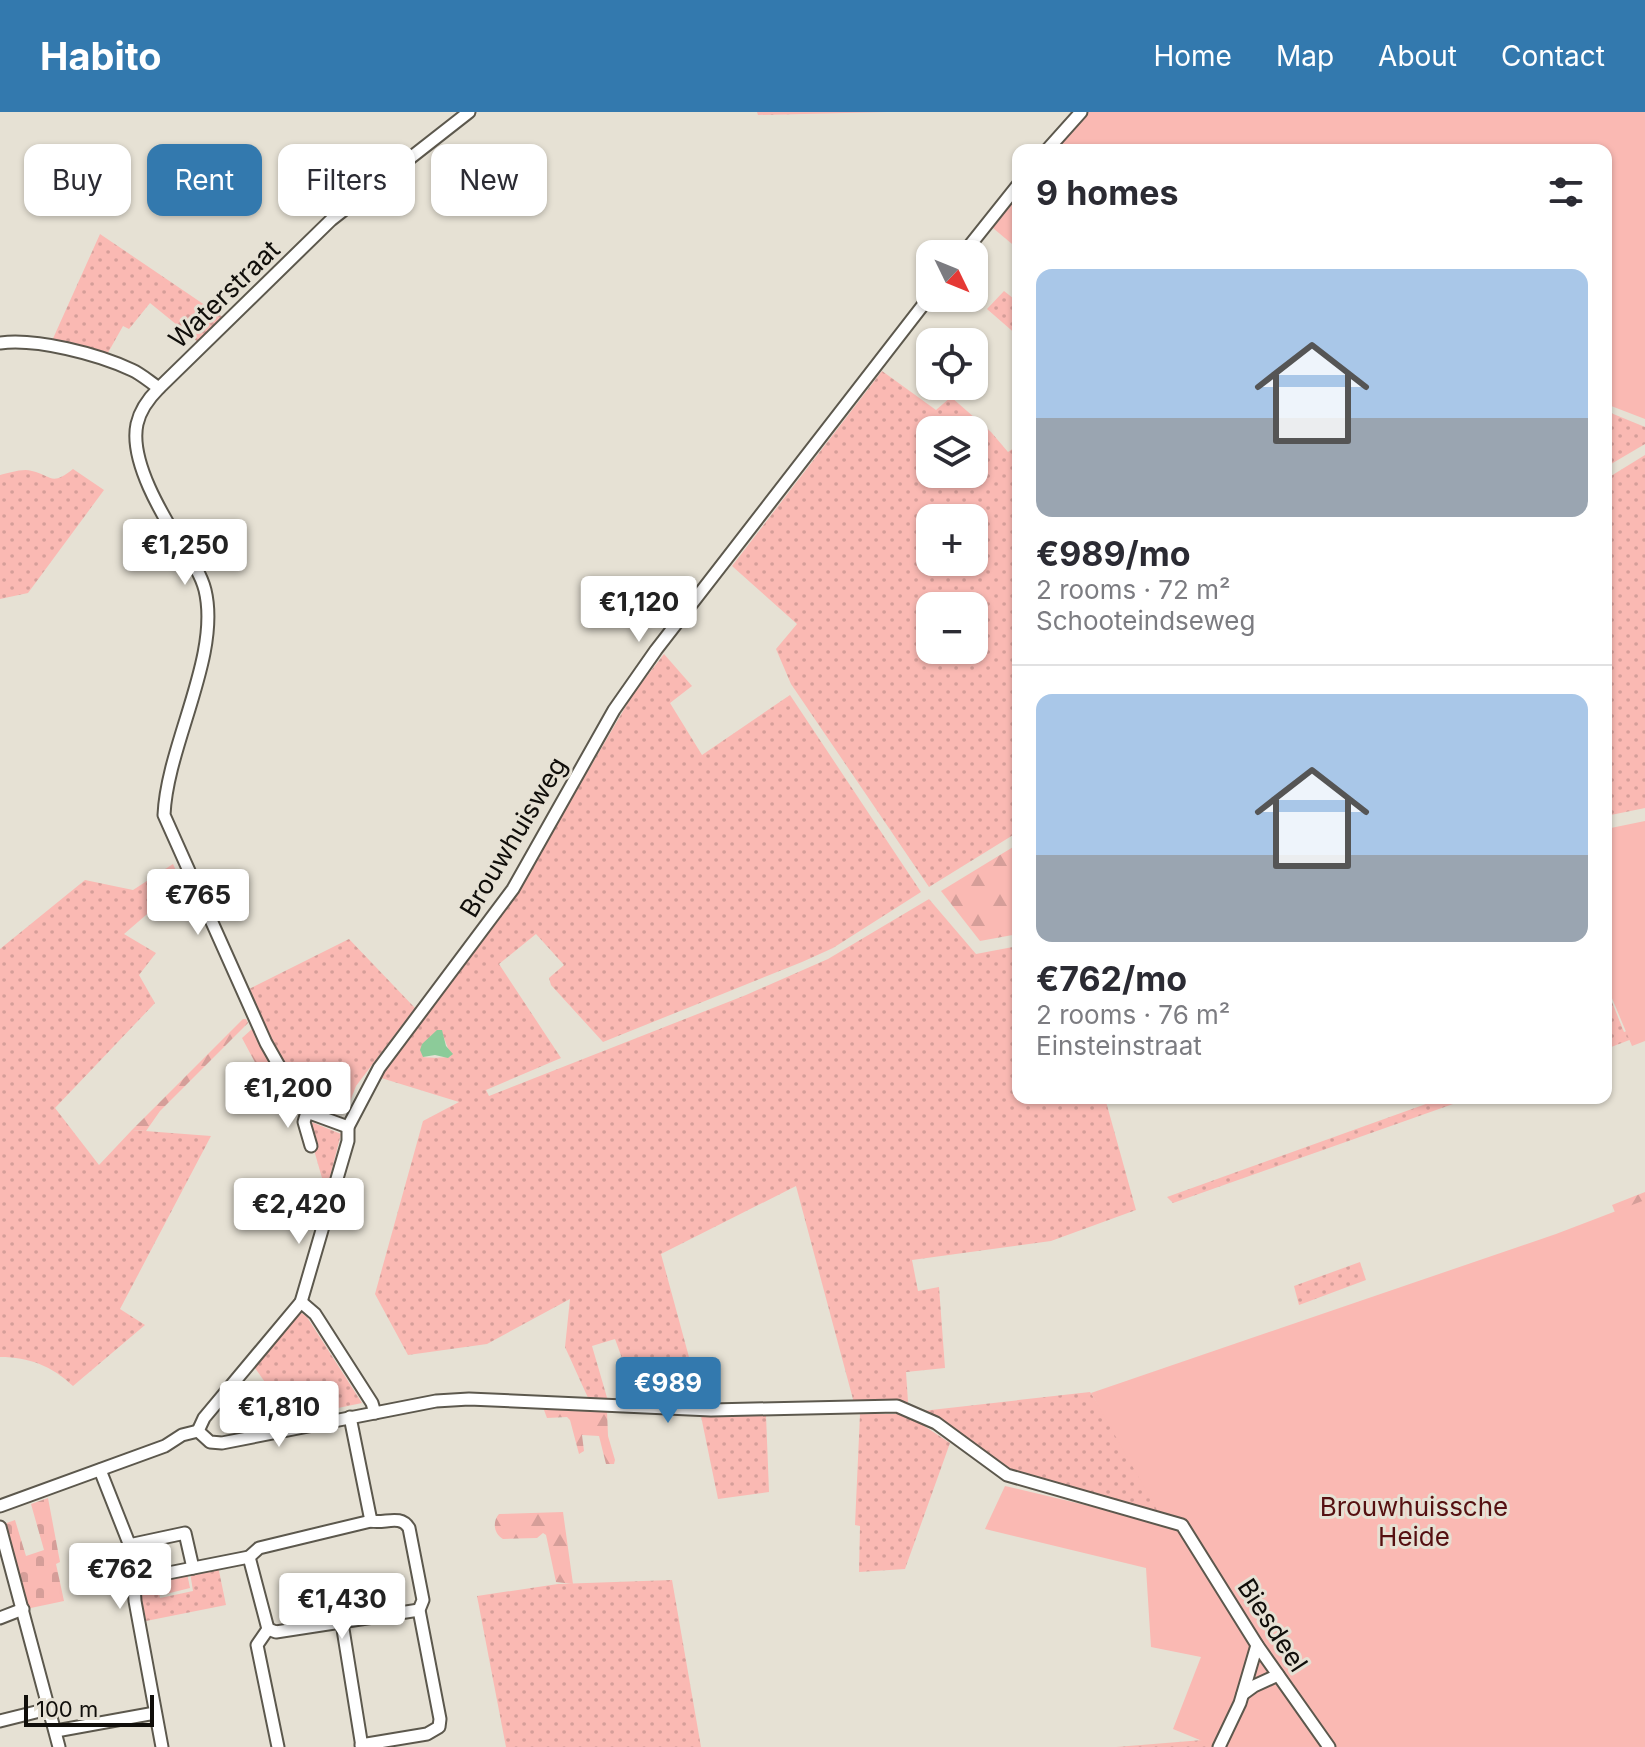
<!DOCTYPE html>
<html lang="en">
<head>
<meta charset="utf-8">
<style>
	:root { --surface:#fff; --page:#f7f7f7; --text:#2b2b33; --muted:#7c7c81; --line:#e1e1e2; --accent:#3379ae }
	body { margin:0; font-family:Inter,sans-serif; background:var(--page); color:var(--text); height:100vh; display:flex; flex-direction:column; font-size:30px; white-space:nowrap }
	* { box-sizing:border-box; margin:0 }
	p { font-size:26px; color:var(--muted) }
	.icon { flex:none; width:44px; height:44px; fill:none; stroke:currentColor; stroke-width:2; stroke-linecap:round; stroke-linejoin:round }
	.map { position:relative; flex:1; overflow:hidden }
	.sheet { position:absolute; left:1012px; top:32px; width:600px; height:960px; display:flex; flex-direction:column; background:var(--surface); border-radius:16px; box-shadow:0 2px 6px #0004 }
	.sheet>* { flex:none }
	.banner { position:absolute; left:24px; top:32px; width:760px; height:72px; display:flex; gap:16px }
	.needle { width:52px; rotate:133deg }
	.controls { position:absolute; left:916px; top:128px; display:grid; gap:16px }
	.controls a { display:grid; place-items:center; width:72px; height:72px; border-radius:16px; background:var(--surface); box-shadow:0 2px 6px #0004; font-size:40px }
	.scale { position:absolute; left:24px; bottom:20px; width:130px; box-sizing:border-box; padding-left:8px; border:4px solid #100e0a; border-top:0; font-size:22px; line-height:28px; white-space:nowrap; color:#100e0a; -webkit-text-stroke:6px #e6e1d4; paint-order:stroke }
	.price { position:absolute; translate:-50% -68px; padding:0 18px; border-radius:8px; background:#fff; color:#222; font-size:26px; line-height:52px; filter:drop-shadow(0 2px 4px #0008) }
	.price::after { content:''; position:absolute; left:50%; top:48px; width:24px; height:18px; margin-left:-12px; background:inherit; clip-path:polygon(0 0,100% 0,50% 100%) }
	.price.selected { background:var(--accent); color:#fff }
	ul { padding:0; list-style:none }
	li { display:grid; align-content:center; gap:16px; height:424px; padding:0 24px }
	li+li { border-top:2px solid var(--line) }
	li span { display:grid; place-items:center; height:248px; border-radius:16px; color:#555 }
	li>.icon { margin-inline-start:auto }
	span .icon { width:144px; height:144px; fill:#fffc; stroke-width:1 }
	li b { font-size:34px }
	h2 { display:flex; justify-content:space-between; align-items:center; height:96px; padding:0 24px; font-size:34px }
	.chip { padding:0 28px; border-radius:16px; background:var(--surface); box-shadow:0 2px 6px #0004; font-size:28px; line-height:72px }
	.chip.selected { background:var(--accent); color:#fff }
	header { display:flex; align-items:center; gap:48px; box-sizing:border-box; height:112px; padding:0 40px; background:var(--accent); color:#fff }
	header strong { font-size:38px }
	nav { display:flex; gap:44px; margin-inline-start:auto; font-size:28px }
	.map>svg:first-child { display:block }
</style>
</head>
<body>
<header>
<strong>Habito</strong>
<nav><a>Home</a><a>Map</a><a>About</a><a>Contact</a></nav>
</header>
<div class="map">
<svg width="1645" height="1635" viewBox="0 0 1645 1635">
	<defs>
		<pattern id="grass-dots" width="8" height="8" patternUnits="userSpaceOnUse" patternTransform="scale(2)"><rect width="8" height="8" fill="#fab9b3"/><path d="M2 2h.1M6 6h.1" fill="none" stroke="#d59e99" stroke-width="1.8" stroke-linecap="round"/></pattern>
		<pattern id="forest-firs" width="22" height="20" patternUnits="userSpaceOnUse" patternTransform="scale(2)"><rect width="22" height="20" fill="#fab9b3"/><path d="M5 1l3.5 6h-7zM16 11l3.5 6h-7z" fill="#d59e99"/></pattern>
		<pattern id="cemetery-stones" width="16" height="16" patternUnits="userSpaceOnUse" patternTransform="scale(2)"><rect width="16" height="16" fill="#fab9b3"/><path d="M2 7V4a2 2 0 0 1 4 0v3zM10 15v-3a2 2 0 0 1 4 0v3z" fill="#d59e99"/></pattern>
	</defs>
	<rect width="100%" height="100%" fill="#e6e1d4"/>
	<g fill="url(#grass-dots)" fill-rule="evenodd">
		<path d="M 757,0 L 888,0 L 758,3 Z"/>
		<path d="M 100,122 L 224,206 L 198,230 L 150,191 L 129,217 L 123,214 L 105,246 L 51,231 Z"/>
		<path d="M 1004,179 L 1018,190 L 1018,224 L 987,197 Z"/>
		<path d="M 882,259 L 936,298 L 951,285 L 991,320 L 1008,340 L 1018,333 L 1018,720 L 929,775 L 791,572 L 776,537 L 797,512 L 732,454 ZM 930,318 L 974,318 L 974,362 L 930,362 ZM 930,406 L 974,406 L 974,450 L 930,450 ZM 930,494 L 974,494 L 974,538 L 930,538 Z"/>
		<path d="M 1606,299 L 1645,315 L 1645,332 L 1606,355 Z"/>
		<path d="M 1645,343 L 1645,696 L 1606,704 L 1606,367 Z"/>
		<path d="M 73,357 L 104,378 L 28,481 L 0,487 L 0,363 C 9,361 23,356 32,359 C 51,363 51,375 73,357 Z"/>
		<path d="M 664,542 L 692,574 L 670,591 L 702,643 L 790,583 L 921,780 L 833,836 L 802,850 L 603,930 L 551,873 L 549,866 L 564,853 L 536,822 L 499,852 L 561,946 L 486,978 L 489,984 L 746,883 L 828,847 L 929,787 L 976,842 L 1018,834 L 1018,986 L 1105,986 L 1136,1098 L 1051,1129 L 912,1148 L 918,1179 L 939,1175 L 945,1256 L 906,1260 L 908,1290 L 854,1291 L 796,1074 L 661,1142 L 702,1293 L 638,1290 L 615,1227 L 592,1234 L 608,1289 L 589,1288 L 565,1235 L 570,1187 L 487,1232 L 408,1243 L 375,1182 L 423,1009 L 459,990 L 378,965 L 515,784 L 633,582 ZM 441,918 L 451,944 C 448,946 427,946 423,945 Z"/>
		<path d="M 173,752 L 182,772 L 124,822 L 156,841 L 139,863 L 155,891 L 55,996 L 99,1053 L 132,1018 L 211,1024 L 120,1197 L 145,1213 L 73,1274 C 52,1254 29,1245 0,1245 L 0,837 L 85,768 L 133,778 Z"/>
		<path d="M 349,827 L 415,896 L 356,974 L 346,1000 C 329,1007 309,996 297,982 L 245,879 Z"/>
		<path d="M 1606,875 L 1624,920 L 1645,912 L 1645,922 L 1606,937 Z"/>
		<path d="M 1437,986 L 1470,986 L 1173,1091 L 1167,1085 L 1437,988 Z"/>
		<path d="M 309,1009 L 341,1022 L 326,1080 L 308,1017 Z"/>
		<path d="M 1360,1150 L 1366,1168 L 1299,1193 L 1294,1174 Z"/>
		<path d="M 299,1199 L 307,1205 L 362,1291 L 290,1306 L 253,1253 Z"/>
		<path d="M 1090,1280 L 1169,1400 L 1167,1402 L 1014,1361 L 922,1299 Z"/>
		<path d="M 860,1302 L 906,1302 L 950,1331 L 905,1457 L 859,1460 L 860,1414 L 855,1413 Z"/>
		<path d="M 766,1303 L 769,1380 L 718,1387 L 701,1304 Z"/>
		<path d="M 218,1454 L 226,1493 L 146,1509 L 138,1472 L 156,1468 L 160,1486 L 193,1479 L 190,1460 Z"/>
		<path d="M 672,1468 L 701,1635 L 506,1635 L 477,1484 L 558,1472 Z"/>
		<path d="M 1203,1628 L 1219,1628 L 1216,1635 L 1116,1635 Z"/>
	</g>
	<g fill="url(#forest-firs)">
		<path d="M 1018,732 L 1018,822 L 980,829 L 941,779 Z"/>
		<path d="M 243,907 L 246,907 L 248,911 L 160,999 L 146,1019 L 132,1018 Z"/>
		<path d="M 252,917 L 282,970 L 250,1000 L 246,994 L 267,973 L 242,926 Z"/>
		<path d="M 1645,1080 L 1645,1174 L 1612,1093 Z"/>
		<path d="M 547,1295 L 607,1299 L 608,1324 L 615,1348 L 614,1352 L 606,1352 L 599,1324 L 582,1323 L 584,1339 L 579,1342 L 570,1308 L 567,1305 L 547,1306 L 544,1298 Z"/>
		<path d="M 563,1400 L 573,1472 L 556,1470 L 546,1423 L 543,1421 L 537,1426 L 503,1427 C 494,1422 492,1410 499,1402 Z"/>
	</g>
	<path fill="url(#cemetery-stones)" d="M 48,1386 L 60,1450 L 56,1452 L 64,1489 L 26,1497 L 4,1412 L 15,1408 L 26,1444 L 44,1438 L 31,1392 Z"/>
	<g fill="#fab9b3">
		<path d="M 1083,0 L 1645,0 L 1645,307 L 1606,292 L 1606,38 L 1053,38 Z"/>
		<path d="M 1018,83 L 1018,137 L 993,116 Z"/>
		<path d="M 1645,709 L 1645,929 L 1632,934 L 1606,872 L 1606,717 Z"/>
		<path d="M 1645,1088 L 1645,1635 L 1217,1635 L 1173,1617 L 1201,1545 L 1151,1535 L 1146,1456 L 985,1417 L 1005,1374 L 1165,1412 L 1091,1281 L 1556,1122 Z"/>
		<path d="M 187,1461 L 190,1476 L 162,1483 L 159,1468 Z"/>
	</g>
	<path fill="#8ccb99" d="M 437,918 L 442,918 L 446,934 L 453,942 L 448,946 L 435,943 L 423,945 L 420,938 L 422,932 Z"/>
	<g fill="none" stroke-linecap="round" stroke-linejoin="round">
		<defs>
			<g id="minor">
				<path d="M 1047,38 L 1081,0"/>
				<path d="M 963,142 L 1018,73"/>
				<path d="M 0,231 C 36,226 98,242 132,258 C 141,262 150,270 159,276"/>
				<path d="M 307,1000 L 304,1010 L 311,1034"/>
				<path d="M 348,1015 L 307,1000 L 300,991 L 266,931 L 164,703 C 167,633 221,544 205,478 C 201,462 191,448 182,435 C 163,404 129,349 137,312 C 140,298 149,286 159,276 L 331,108 L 469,0"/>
				<path d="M 301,1190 L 315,1202 L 372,1291 L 375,1301"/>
				<path d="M 350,1305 L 371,1409"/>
				<path d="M 198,1319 L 204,1306 L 301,1190 L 348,1029 L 348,1015 L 379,956 L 513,777 L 614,598 L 656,538 L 930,184"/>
				<path d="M 198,1319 L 210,1330 L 222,1331 L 436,1289 L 469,1287 L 711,1298 L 897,1294 L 936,1311 L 1007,1363 L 1182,1413 L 1257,1533 L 1329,1635"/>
				<path d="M 100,1358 L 132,1439 L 135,1489 L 162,1635"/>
				<path d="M 0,1394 L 165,1334 L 182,1323 L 198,1319"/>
				<path d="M 0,1415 L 59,1635"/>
				<path d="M 129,1433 L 185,1421 L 193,1456"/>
				<path d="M 249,1445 L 268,1517 L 257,1533 L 278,1635"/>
				<path d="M 135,1463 L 153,1464 L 249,1445 L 259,1436 L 371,1409 C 385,1412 400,1402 409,1416 L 423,1488 L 419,1498 L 440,1607 L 439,1615 L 427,1622 L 361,1633"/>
				<path d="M 0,1506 L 23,1497"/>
				<path d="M 342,1511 L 362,1635"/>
				<path d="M 268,1517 L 276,1520 L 419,1498"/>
				<path d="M 1243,1582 L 1254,1574 L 1278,1563"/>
				<path d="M 0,1609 L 48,1597"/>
				<path d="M 56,1619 L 155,1601"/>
				<path d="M 1219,1635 L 1240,1591 L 1257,1533"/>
			</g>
		</defs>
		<use href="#minor" stroke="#5c584d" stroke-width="15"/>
		<use href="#minor" stroke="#fff" stroke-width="11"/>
	</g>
	<g text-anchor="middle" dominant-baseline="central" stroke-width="6" stroke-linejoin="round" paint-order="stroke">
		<g font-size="26" fill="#100e0a" stroke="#e6e1d4">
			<text transform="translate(224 182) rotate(-44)">Waterstraat</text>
			<text transform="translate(513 725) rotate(-59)">Brouwhuisweg</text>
			<text transform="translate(1273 1513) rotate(57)">Biesdeel</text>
		</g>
		<g font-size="26" fill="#551011" stroke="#e6e1d4">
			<text x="1414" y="1394">Brouwhuissche<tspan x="1414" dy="30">Heide</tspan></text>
		</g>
	</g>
</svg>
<div class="controls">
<a><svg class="needle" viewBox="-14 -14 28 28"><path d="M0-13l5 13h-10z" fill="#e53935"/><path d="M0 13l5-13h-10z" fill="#7c7c81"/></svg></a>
<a><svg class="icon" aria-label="locate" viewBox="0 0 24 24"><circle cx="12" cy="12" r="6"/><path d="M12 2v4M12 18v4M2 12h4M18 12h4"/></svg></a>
<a><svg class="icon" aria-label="layers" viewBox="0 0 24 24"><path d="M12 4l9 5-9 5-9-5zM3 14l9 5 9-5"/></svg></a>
<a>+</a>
<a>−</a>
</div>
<div class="scale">100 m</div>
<b class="price" style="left:185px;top:475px">€1,250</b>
<b class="price" style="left:639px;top:532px">€1,120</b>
<b class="price" style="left:198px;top:825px">€765</b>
<b class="price" style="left:288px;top:1018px">€1,200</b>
<b class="price" style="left:299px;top:1134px">€2,420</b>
<b class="price selected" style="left:668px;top:1313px">€989</b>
<b class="price" style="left:279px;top:1337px">€1,810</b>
<b class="price" style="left:120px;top:1499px">€762</b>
<b class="price" style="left:342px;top:1529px">€1,430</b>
<div class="banner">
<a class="chip">Buy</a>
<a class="chip selected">Rent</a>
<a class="chip">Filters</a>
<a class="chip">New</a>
</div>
<section class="sheet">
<h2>9 homes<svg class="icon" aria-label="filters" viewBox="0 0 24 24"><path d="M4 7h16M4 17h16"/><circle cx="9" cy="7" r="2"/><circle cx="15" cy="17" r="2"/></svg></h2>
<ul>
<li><span style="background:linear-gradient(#a9c7e8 60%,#9aa5b1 0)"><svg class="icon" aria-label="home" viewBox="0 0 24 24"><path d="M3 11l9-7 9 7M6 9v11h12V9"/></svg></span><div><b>€989/mo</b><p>2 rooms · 72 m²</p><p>Schooteindseweg</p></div></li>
<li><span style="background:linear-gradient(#a9c7e8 65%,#9aa5b1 0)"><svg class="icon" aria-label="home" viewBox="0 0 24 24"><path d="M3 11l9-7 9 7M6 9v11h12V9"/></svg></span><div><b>€762/mo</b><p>2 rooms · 76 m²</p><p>Einsteinstraat</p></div></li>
</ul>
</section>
</div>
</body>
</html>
